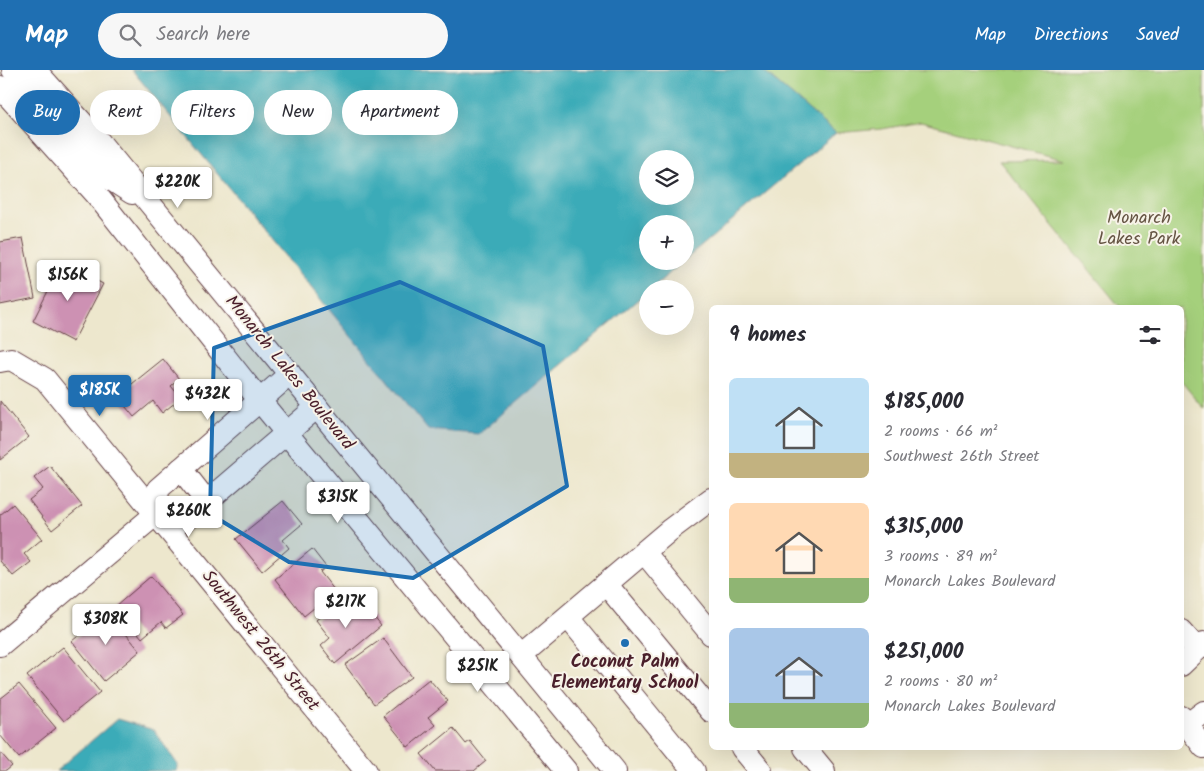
<!DOCTYPE html>
<html lang="en">
<head>
<meta charset="utf-8">
<style>
	:root { --surface:#fff; --page:#f7f7f7; --text:#2b2b33; --muted:#7c7c81; --accent:#1f6fb2 }
	body { margin:0; font-family:Kalam,sans-serif; background:var(--page); color:var(--text); height:100vh; display:flex; flex-direction:column; font-size:19px; white-space:nowrap }
	* { box-sizing:border-box; margin:0 }
	p { font-size:16px; color:var(--muted) }
	.icon { flex:none; width:28px; height:28px; fill:none; stroke:currentColor; stroke-width:2; stroke-linecap:round; stroke-linejoin:round }
	.map { position:relative; flex:1; overflow:hidden }
	.details { position:absolute; left:709px; top:235px; width:475px; height:445px; display:flex; flex-direction:column; background:var(--surface); border-radius:8px; box-shadow:0 5px 20px #0002 }
	.details>* { flex:none }
	.guide { position:absolute; left:15px; top:20px; width:475px; height:45px; display:flex; gap:10px }
	.tools { position:absolute; left:639px; top:80px; display:grid; gap:10px }
	.tools a { display:grid; place-items:center; width:55px; height:55px; border-radius:50%; background:var(--surface); box-shadow:0 5px 20px #0002; font-size:25px }
	.price { position:absolute; translate:-50% -42px; padding:0 11px; border-radius:5px; background:#fff; color:#222; font-size:16px; line-height:32px; filter:drop-shadow(0 1px 2px #0008) }
	.price::after { content:''; position:absolute; left:50%; top:30px; width:15px; height:11px; margin-left:-8px; background:inherit; clip-path:polygon(0 0,100% 0,50% 100%) }
	.price.current { background:var(--accent); color:#fff }
	ul { padding:0; list-style:none }
	li { display:flex; align-items:center; gap:15px; height:125px; padding:0 20px }
	li span { display:grid; place-items:center; flex:none; width:140px; height:100px; border-radius:8px; color:#555 }
	li>.icon { margin-inline-start:auto }
	span .icon { width:60px; height:60px; fill:#fffc; stroke-width:1 }
	li b { font-size:21px }
	h2 { display:flex; justify-content:space-between; align-items:center; height:60px; padding:0 20px; font-size:21px }
	.chip { padding:0 18px; border-radius:22px; background:var(--surface); box-shadow:0 5px 20px #0002; font-size:18px; line-height:45px }
	.chip.current { background:var(--accent); color:#fff }
	header { display:flex; align-items:center; gap:30px; box-sizing:border-box; height:70px; padding:0 25px; background:var(--accent); color:#fff }
	header strong { font-size:24px }
	nav { display:flex; gap:28px; margin-inline-start:auto; font-size:18px }
	.search { width:350px; height:45px; background:var(--page); display:flex; align-items:center; gap:12px; box-sizing:border-box; padding:0 18px; border-radius:28px; color:var(--muted); font-size:19px }
	.map>svg:first-child { display:block }
</style>
</head>
<body>
<header>
<strong>Map</strong>
<div class="search"><svg class="icon" aria-label="search" viewBox="0 0 24 24"><circle cx="10" cy="10" r="6"/><path d="M15 15l6 6"/></svg>Search here</div>
<nav><a>Map</a><a>Directions</a><a>Saved</a></nav>
</header>
<div class="map">
<svg width="1204" height="701" viewBox="0 0 1204 701">
	<rect width="100%" height="100%" fill="#f7f3e8"/>
	<filter id="ink" filterUnits="userSpaceOnUse"><feTurbulence type="fractalNoise" baseFrequency=".02" numOctaves="2"/><feDisplacementMap in="SourceGraphic" scale="10" xChannelSelector="R" yChannelSelector="G"/><feConvolveMatrix kernelMatrix="1 2 1 2 8 2 1 2 1" color-interpolation-filters="sRGB"/></filter>
	<filter id="wash" filterUnits="userSpaceOnUse"><feTurbulence type="fractalNoise" baseFrequency=".0096" numOctaves="4" result="noise"/><feDisplacementMap in="SourceGraphic" scale="20" xChannelSelector="R" yChannelSelector="G"/><feGaussianBlur stdDeviation="1.12" result="paint"/><feColorMatrix in="noise" values="0 0 0 0 0 0 0 0 0 0 0 0 0 0 0 0 0 1.4 0 .05"/><feComposite in="paint" operator="in"/></filter>
	<g filter="url(#wash)">
		<rect width="100%" height="100%" fill="#ede7cd"/>
		<path fill="#a5d07c" stroke="#787854" d="M 762,0 L 1204,0 L 1204,339 L 1181,311 L 1181,238 L 1120,237 L 999,91 L 1064,90 L 921,52 L 882,59 L 836,63 Z"/>
		<g fill="#3babb8" stroke="#426572" fill-rule="evenodd">
			<path d="M 132,0 L 762,0 L 836,63 L 685,190 L 685,154 L 648,154 L 648,191 L 684,191 L 651,219 L 648,219 L 647,222 L 479,364 L 428,360 ZM 648,89 L 685,89 L 685,126 L 648,126 Z"/>
			<path d="M 117,649 L 154,660 L 178,695 L 177,701 L 56,701 Z"/>
		</g>
		<g id="blocks">
			<g fill="#cd91b3">
				<path d="M 23,168 L 35,228 L 0,235 L 0,172 Z"/>
				<path d="M 62,193 L 103,214 L 73,272 L 33,251 Z"/>
				<path d="M 163,289 L 179,309 L 171,316 L 181,328 L 162,343 L 153,331 L 134,347 L 117,326 Z"/>
				<path d="M 0,331 L 29,367 L 0,390 Z"/>
				<path d="M 50,396 L 82,436 L 52,460 L 29,430 L 43,419 L 34,408 Z"/>
				<path d="M 283,431 L 302,454 L 283,470 L 289,478 L 262,501 L 236,469 Z"/>
				<path d="M 13,434 L 42,469 L 24,484 L 31,492 L 13,506 L 0,491 L 0,445 Z"/>
				<path d="M 312,479 L 326,497 L 320,502 L 335,521 L 304,546 L 275,509 Z"/>
				<path d="M 151,506 L 183,545 L 166,558 L 161,552 L 142,568 L 116,536 Z"/>
				<path d="M 345,526 L 360,544 L 367,538 L 381,556 L 335,594 L 321,576 L 330,568 L 316,550 Z"/>
				<path d="M 108,542 L 140,581 L 104,611 L 72,571 Z"/>
				<path d="M 383,568 L 412,607 L 374,634 L 345,595 Z"/>
				<path d="M 63,577 L 100,622 L 64,651 L 27,606 Z"/>
				<path d="M 429,609 L 448,631 L 428,647 L 435,655 L 408,677 L 383,646 Z"/>
				<path d="M 19,614 L 56,658 L 19,688 L 0,665 L 0,629 Z"/>
				<path d="M 453,658 L 466,674 L 470,671 L 486,691 L 474,701 L 435,701 L 421,684 Z"/>
				<path d="M 0,682 L 12,696 L 6,701 L 0,701 Z"/>
			</g>
		</g>
	</g>
	<g filter="url(#ink)">
		<use href="#blocks" fill-opacity="0" stroke="#623d43" stroke-width="1"/>
		<g fill="none" stroke-linecap="round" stroke-linejoin="round">
			<defs>
				<g id="minor">
					<path d="M 13,0 L 109,108 L 132,123"/>
					<path d="M 35,0 L 97,69 L 615,701"/>
					<path d="M 0,17 L 96,124 L 260,331 L 566,701"/>
					<path d="M 0,291 L 11,289 L 45,309 L 366,701"/>
					<path d="M 181,399 L 207,432"/>
					<path d="M 156,444 L 185,450 L 317,337"/>
					<path d="M 644,482 L 711,564"/>
					<path d="M 606,514 L 711,641"/>
					<path d="M 568,547 L 694,701"/>
					<path d="M 1181,561 L 1197,579"/>
					<path d="M 0,575 L 156,444 L 158,419 L 290,304"/>
					<path d="M 521,586 L 671,459 L 711,429"/>
					<path d="M 1181,595 L 1204,573"/>
					<path d="M 1181,647 L 1204,677"/>
					<path d="M 1187,655 L 1204,642"/>
					<path d="M 742,678 L 761,701"/>
					<path d="M 805,678 L 824,701"/>
				</g>
			</defs>
			<use href="#minor" stroke="#623d43" stroke-width="24"/>
			<use href="#minor" stroke="#fff" stroke-width="22"/>
		</g>
	</g>
	<path fill="#1f6fb2" fill-opacity="0.2" stroke="#1f6fb2" stroke-width="4" stroke-linejoin="round" d="M 400,212 L 543,276 L 567,416 L 413,508 L 289,492 L 210,444 L 214,278 Z"/>
	<circle fill="#1f6fb2" stroke="#f7f3e8" stroke-width="2" cx="625" cy="573" r="5"/>
	<g text-anchor="middle" dominant-baseline="central" stroke-width="4" stroke-linejoin="round" paint-order="stroke">
		<g font-size="18" fill="#655443" stroke="#f7f3e8">
			<text x="1139" y="148">Monarch<tspan x="1139" dy="21">Lakes Park</tspan></text>
		</g>
		<g font-size="18" fill="#4a1f2b" stroke="#f7f3e8">
			<text transform="translate(289 303) rotate(51)">Monarch Lakes Boulevard</text>
			<text transform="translate(260 571) rotate(51)">Southwest 26th Street</text>
		</g>
		<g font-size="18" font-weight="bold" fill="#4a1f2b" stroke="#f7f3e8">
			<text x="625" y="592">Coconut Palm<tspan x="625" dy="21">Elementary School</tspan></text>
		</g>
	</g>
</svg>
<div class="tools">
<a><svg class="icon" aria-label="layers" viewBox="0 0 24 24"><path d="M12 4l9 5-9 5-9-5zM3 14l9 5 9-5"/></svg></a>
<a>+</a>
<a>−</a>
</div>
<b class="price" style="left:178px;top:139px">$220K</b>
<b class="price" style="left:68px;top:232px">$156K</b>
<b class="price current" style="left:100px;top:347px">$185K</b>
<b class="price" style="left:208px;top:351px">$432K</b>
<b class="price" style="left:338px;top:454px">$315K</b>
<b class="price" style="left:189px;top:468px">$260K</b>
<b class="price" style="left:346px;top:559px">$217K</b>
<b class="price" style="left:106px;top:576px">$308K</b>
<b class="price" style="left:478px;top:623px">$251K</b>
<div class="guide">
<a class="chip current">Buy</a>
<a class="chip">Rent</a>
<a class="chip">Filters</a>
<a class="chip">New</a>
<a class="chip">Apartment</a>
</div>
<section class="details">
<h2>9 homes<svg class="icon" aria-label="filters" viewBox="0 0 24 24"><path d="M4 7h16M4 17h16"/><circle cx="9" cy="7" r="2"/><circle cx="15" cy="17" r="2"/></svg></h2>
<ul>
<li><span style="background:linear-gradient(#bfe0f5 75%,#c2b280 0)"><svg class="icon" aria-label="home" viewBox="0 0 24 24"><path d="M3 11l9-7 9 7M6 9v11h12V9"/></svg></span><div><b>$185,000</b><p>2 rooms · 66 m²</p><p>Southwest 26th Street</p></div></li>
<li><span style="background:linear-gradient(#ffd9b3 75%,#8fb573 0)"><svg class="icon" aria-label="home" viewBox="0 0 24 24"><path d="M3 11l9-7 9 7M6 9v11h12V9"/></svg></span><div><b>$315,000</b><p>3 rooms · 89 m²</p><p>Monarch Lakes Boulevard</p></div></li>
<li><span style="background:linear-gradient(#a9c7e8 75%,#8fb573 0)"><svg class="icon" aria-label="home" viewBox="0 0 24 24"><path d="M3 11l9-7 9 7M6 9v11h12V9"/></svg></span><div><b>$251,000</b><p>2 rooms · 80 m²</p><p>Monarch Lakes Boulevard</p></div></li>
</ul>
</section>
</div>
</body>
</html>
